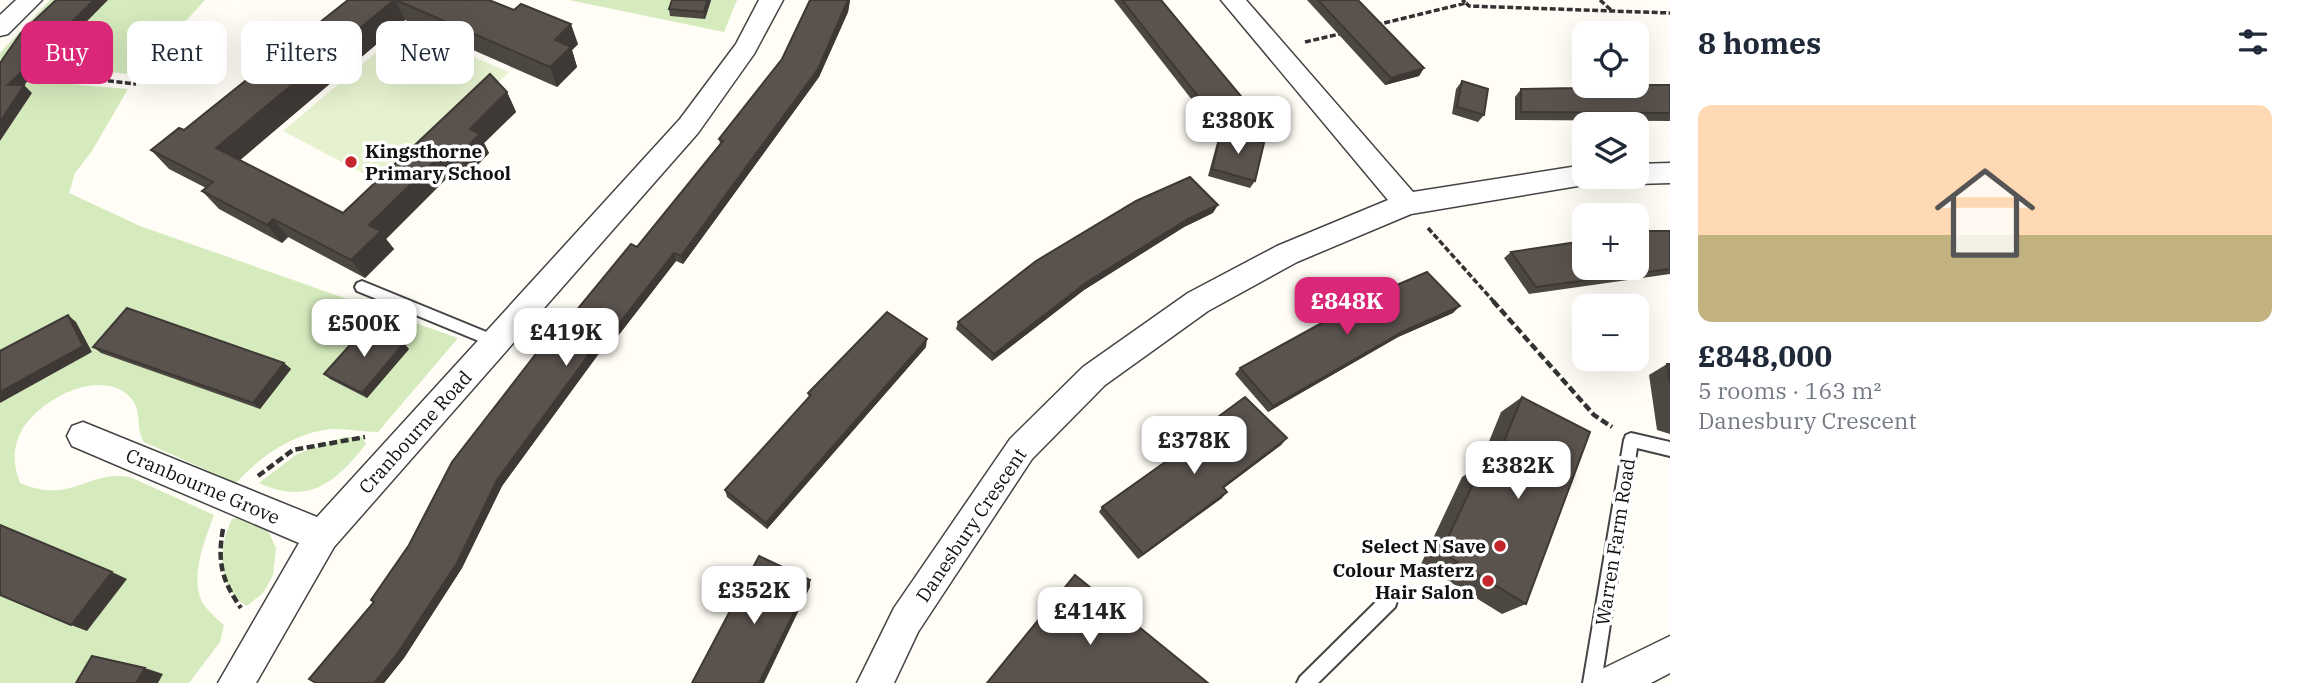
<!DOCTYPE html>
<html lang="en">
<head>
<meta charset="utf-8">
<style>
	:root { --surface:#fff; --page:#f6f6f7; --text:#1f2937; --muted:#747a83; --line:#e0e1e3; --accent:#db2777 }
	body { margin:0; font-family:"IBM Plex Serif",serif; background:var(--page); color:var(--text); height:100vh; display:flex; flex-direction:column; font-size:26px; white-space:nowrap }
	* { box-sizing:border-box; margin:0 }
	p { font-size:23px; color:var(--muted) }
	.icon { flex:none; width:38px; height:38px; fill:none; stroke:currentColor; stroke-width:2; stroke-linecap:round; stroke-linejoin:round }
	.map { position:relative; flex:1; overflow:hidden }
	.drawer { display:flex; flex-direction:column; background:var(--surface); width:630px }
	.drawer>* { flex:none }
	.hud { position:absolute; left:21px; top:21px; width:665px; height:63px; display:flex; gap:14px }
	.buttons { position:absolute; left:1572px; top:21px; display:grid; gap:14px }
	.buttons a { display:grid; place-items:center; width:77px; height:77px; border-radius:14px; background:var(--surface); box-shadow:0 7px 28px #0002; font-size:35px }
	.price { position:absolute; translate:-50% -60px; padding:0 16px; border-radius:14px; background:#fff; color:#222; font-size:23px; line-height:46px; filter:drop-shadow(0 2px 4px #0008) }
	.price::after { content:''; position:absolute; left:50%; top:42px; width:21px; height:16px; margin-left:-10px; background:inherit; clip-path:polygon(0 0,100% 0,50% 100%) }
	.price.active { background:var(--accent); color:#fff }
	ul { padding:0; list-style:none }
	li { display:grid; align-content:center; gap:14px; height:371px; padding:0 28px }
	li+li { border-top:2px solid var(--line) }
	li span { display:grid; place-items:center; height:217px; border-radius:14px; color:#555 }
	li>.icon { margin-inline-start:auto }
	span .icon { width:126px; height:126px; fill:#fffc; stroke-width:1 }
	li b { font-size:30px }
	h2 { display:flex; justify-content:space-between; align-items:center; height:84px; padding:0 28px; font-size:30px }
	.tag { padding:0 24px; border-radius:14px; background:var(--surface); box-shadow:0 7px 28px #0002; font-size:24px; line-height:63px }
	.tag.active { background:var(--accent); color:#fff }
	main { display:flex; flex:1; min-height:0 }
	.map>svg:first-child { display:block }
</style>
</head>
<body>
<main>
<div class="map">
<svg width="1670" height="683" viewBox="0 0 1670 683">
	<rect width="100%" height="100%" fill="#fffdf5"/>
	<g fill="#d5ebbd">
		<path d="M 50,0 L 205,0 L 136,75 L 0,59 L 0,53 Z"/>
		<path d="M 569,0 L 737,0 L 724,32 Z"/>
		<path d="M 0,78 L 128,89 L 92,151 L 75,173 L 69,193 L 140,226 L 458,338 L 378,432 C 361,432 340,427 324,430 C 289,436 259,458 236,483 L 144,442 C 135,428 143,410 130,397 C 100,367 40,399 22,430 C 12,448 13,465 20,483 C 73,505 86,470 130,477 L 214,515 C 205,540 188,580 204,605 C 209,612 217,619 224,625 L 220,642 L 189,683 L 0,683 Z"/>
		<path d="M 344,437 L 362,437 L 366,444 C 336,482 309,506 259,483 L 297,454 Z"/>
		<path d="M 243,517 L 266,527 L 276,548 L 273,575 L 264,592 L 247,606 C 216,588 218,548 232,519 Z"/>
	</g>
	<path fill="#e6f2cf" d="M 405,28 L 509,72 L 387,186 L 283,131 Z"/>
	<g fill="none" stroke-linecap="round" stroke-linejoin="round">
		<defs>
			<g id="service">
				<path d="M 362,281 L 501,338 L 503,342 L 501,346 L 496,348 L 357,291 L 355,287 L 357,283 Z"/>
				<path d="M 1631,433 L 1670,442 L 1670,456 L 1637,448 L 1601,683 L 1583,683 L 1624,440 L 1626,435 Z"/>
				<path d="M 1389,593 L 1395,595 L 1397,601 L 1395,607 L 1318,683 L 1297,683 L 1300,677 L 1383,595 Z"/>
			</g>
			<g id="minor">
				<path d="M 16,0 L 42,0 L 8,34 L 0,36 L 0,15 Z"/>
				<path d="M 759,0 L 783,0 L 754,54 L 698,133 L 334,547 L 256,683 L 218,683 L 299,543 L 72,446 L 67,436 L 72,426 L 83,422 L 317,517 L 680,119 L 736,44 Z"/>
				<path d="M 1221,0 L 1246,0 L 1413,192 L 1584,165 L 1584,177 L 1596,177 L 1593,182 L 1584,185 L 1411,214 L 1297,262 L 1208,311 L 1105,385 L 1032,459 L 918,632 L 894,683 L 857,683 L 894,608 L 1010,439 L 1083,367 L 1188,293 L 1277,246 L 1388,200 Z"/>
				<path d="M 1670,163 L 1670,183 L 1636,184 L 1627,181 L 1624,177 L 1636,177 L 1636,164 Z"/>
				<path d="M 1670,636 L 1670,673 L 1651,683 L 1595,683 L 1600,670 Z"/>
			</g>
		</defs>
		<use href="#service" stroke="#444" stroke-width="4"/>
		<use href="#minor" stroke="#444" stroke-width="3"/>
		<g stroke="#333" stroke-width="3.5" stroke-dasharray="6 2.5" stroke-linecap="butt">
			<path d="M 1600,0 L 1612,11"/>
			<path d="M 1466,3 L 1469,6 L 1670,13"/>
			<path d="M 1376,25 L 1466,3 L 1462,0"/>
			<path d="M 1305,42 L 1344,33"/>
			<path d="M 32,72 L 136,84"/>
			<path d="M 1428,228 L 1495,303"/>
		</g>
		<g stroke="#333" stroke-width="4.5" stroke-dasharray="8 3.5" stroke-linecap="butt">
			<path d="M 1493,301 L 1594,415 L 1612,427"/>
			<path d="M 258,476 L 293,450 L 365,437"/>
			<path d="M 223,529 C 217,562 222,581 241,608"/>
		</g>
		<use href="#service" fill="#fff" fill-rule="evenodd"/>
		<use href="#minor" fill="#fff" fill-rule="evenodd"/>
	</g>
	<g fill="#4d4742">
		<path d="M 348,0 L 489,0 L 578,44 L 572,50 L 577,67 L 557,87 L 405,20 L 240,160 L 343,213 L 507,92 L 516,112 L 484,143 L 489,153 L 469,174 L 457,168 L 386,239 L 394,249 L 365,278 L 288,237 L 282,243 L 219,209 L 202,191 L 206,188 L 169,169 L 151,150 L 184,130 L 264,66 L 262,63 L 290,46 Z"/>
		<path d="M 672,0 L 711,0 L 705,19 L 670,16 L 669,9 Z"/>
		<path d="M 810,0 L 850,0 L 848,12 L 819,77 L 683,264 L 676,261 L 604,354 L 600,352 L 502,486 L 462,568 L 404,658 L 384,683 L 316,683 L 374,602 L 553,339 L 637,247 L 720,144 L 719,139 L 782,59 Z"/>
		<path d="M 1114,0 L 1161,0 L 1249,106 L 1245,113 L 1210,123 Z"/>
		<path d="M 1307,0 L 1358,0 L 1424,68 L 1419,76 L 1385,85 Z"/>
		<path d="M 1462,81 L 1484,115 L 1478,122 L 1452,114 L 1456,89 Z"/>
		<path d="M 1576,85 L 1670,85 L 1670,121 L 1515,120 L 1515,97 L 1521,89 L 1574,88 Z"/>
		<path d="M 1221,132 L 1255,181 L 1250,188 L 1208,176 L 1218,139 Z"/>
		<path d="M 1213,213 L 1184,227 L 1084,290 L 992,361 L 956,329 L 958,322 Z"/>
		<path d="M 1670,231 L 1670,274 L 1529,294 L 1504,258 L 1511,252 Z"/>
		<path d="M 1453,313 L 1398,337 L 1268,412 L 1235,374 L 1240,368 Z"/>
		<path d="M 93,347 L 284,363 L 291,369 L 260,409 L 101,353 Z"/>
		<path d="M 926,347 L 767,529 L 727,497 L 725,490 L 809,398 L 808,393 Z"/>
		<path d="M 409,349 L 367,398 L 330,379 L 324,374 Z"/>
		<path d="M 1667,364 L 1670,364 L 1670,434 L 1657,430 L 1649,375 Z"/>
		<path d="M 1522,397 L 1526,604 L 1502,614 L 1421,564 L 1462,477 L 1479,466 L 1501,412 Z"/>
		<path d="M 1287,438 L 1281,445 L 1224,488 L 1222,498 L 1138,559 L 1099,512 L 1102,507 L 1185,448 L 1183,445 L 1188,439 Z"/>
	</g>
	<g fill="#3f3936">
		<path d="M 94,0 L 108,0 L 16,93 L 8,85 Z"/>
		<path d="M 395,0 L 405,20 L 232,167 L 216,148 Z"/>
		<path d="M 707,0 L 711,0 L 705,19 L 704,12 Z"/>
		<path d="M 848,0 L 850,0 L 848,12 L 819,77 L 683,264 L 681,256 Z"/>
		<path d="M 571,24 L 578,44 L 572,50 L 577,67 L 557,87 L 550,67 L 555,40 Z"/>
		<path d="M 1424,68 L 1419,76 L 1385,85 L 1391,78 Z"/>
		<path d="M 24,85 L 32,93 L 0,141 L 0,122 Z"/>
		<path d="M 507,92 L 516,112 L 484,143 L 489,153 L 469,174 L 459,155 L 470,129 Z"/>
		<path d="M 1249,106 L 1245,113 L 1210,123 L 1213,115 Z"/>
		<path d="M 447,149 L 457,168 L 386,239 L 394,249 L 365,278 L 351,260 L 369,225 Z"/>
		<path d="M 1218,205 L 1213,213 L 1184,227 L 1084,290 L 992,361 L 994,354 L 1087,282 L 1188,219 Z"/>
		<path d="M 273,219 L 288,237 L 282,243 L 267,225 Z"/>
		<path d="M 674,253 L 676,261 L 604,354 L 601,347 Z"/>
		<path d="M 1460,306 L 1453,313 L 1398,337 L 1268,412 L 1273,406 L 1404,331 Z"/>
		<path d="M 68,315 L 76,322 L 92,352 L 0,403 L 0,392 Z"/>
		<path d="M 927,339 L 926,347 L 767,529 L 766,523 Z"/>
		<path d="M 404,343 L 409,349 L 367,398 L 362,393 Z"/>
		<path d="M 596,345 L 600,352 L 502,486 L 462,568 L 404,658 L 384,683 L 374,683 L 497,480 Z"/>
		<path d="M 284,363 L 291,369 L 260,409 L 253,403 Z"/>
		<path d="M 1287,438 L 1281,445 L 1217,493 L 1223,487 Z"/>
		<path d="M 1227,492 L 1222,498 L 1138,559 L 1143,554 Z"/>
		<path d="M 112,572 L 127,579 L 87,631 L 71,625 Z"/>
		<path d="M 810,580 L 810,587 L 764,683 L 759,683 Z"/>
		<path d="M 145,668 L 163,674 L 158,683 L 136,683 Z"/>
	</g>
	<g fill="#5a524d" stroke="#3f3936" stroke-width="2">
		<path d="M 56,0 L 94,0 L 8,85 L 24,85 L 0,122 L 0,63 L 21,33 Z"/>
		<path d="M 348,0 L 394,0 L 216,148 L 343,213 L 490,74 L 507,92 L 470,129 L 480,134 L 459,155 L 447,149 L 369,225 L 381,231 L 351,260 L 273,219 L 267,225 L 202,191 L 213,182 L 151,150 L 179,128 L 184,130 L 265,65 L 262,63 L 285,44 L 290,46 Z"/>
		<path d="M 396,0 L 489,0 L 514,10 L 521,4 L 571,24 L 555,40 L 571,47 L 550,67 Z"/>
		<path d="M 672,0 L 707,0 L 704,12 L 669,9 Z"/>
		<path d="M 810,0 L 848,0 L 818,69 L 681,256 L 674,253 L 601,347 L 596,345 L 497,480 L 457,563 L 397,654 L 374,683 L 316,683 L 309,679 L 374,602 L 371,600 L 409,545 L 452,462 L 549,337 L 553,339 L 631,244 L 637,247 L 723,141 L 719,139 L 782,59 Z"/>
		<path d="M 1122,0 L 1161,0 L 1249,106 L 1213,115 Z"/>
		<path d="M 1318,0 L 1358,0 L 1424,68 L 1391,78 Z"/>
		<path d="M 1462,81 L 1488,89 L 1484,115 L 1457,107 Z"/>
		<path d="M 1576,85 L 1670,85 L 1670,113 L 1521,112 L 1521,89 L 1577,88 Z"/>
		<path d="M 1221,132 L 1264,143 L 1255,181 L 1212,169 Z"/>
		<path d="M 1190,177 L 1218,205 L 1188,219 L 1087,282 L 994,354 L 958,322 L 1036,261 L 1136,201 Z"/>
		<path d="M 1649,231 L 1670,231 L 1670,269 L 1536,287 L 1511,252 L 1584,241 L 1584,268 L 1636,268 L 1636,233 Z"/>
		<path d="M 1427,272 L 1460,306 L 1404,331 L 1273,406 L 1240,368 L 1369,297 Z"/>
		<path d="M 127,308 L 284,363 L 253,403 L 93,347 Z"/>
		<path d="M 887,312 L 927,339 L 766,523 L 725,490 L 811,395 L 808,393 Z"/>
		<path d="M 68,315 L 83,346 L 0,392 L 0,351 Z"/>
		<path d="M 367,326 L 404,343 L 362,393 L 324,374 Z"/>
		<path d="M 1667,364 L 1670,364 L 1670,384 Z"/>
		<path d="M 1245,397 L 1287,438 L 1223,487 L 1227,492 L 1143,554 L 1102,507 L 1192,443 L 1188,439 Z"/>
		<path d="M 1522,397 L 1590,432 L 1526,604 L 1441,552 L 1483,463 L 1493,469 Z"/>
		<path d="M 0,525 L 112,572 L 71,625 L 0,595 Z"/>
		<path d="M 759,556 L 810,580 L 759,683 L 692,683 Z"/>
		<path d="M 1075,575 L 1208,683 L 987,683 Z"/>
		<path d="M 92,656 L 145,668 L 136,683 L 76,683 Z"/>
	</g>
	<g fill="#c4262e" stroke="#fff" stroke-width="2.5">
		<circle cx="351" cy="162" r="7"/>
		<circle cx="1500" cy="546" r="7"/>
		<circle cx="1488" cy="581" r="7"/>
	</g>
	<g text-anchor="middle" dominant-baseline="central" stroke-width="7" stroke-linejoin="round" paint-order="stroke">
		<g font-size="19" font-weight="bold" fill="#111" stroke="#fff" text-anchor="end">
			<text x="365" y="151" text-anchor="start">Kingsthorne<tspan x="365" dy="22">Primary School</tspan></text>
			<text x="1486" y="546">Select N Save</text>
			<text x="1474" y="570">Colour Masterz<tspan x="1474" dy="22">Hair Salon</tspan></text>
		</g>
		<g font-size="19" fill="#111" stroke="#fff">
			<text transform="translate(415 432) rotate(-48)">Cranbourne Road</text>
			<text transform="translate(203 486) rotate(23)">Cranbourne Grove</text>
			<text transform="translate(971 525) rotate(-56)">Danesbury Crescent</text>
			<text transform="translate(1615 542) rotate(-81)">Warren Farm Road</text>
		</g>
	</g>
</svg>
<div class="buttons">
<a><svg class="icon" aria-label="locate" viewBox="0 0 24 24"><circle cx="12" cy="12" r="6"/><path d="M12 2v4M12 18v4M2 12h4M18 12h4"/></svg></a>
<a><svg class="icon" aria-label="layers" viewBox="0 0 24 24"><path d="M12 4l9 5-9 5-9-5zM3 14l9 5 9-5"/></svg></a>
<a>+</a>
<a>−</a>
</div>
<b class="price" style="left:1238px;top:156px">£380K</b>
<b class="price active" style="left:1347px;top:337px">£848K</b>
<b class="price" style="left:364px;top:359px">£500K</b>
<b class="price" style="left:566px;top:368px">£419K</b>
<b class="price" style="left:1194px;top:476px">£378K</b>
<b class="price" style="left:1518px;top:501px">£382K</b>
<b class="price" style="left:754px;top:626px">£352K</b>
<b class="price" style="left:1090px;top:647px">£414K</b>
<div class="hud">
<a class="tag active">Buy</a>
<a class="tag">Rent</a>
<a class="tag">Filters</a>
<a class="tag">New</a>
</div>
</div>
<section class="drawer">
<h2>8 homes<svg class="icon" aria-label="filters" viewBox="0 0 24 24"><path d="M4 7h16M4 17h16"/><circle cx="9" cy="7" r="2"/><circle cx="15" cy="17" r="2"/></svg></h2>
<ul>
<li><span style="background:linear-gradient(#ffd9b3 60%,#c2b280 0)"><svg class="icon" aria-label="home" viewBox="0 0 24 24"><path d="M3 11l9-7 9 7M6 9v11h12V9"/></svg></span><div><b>£848,000</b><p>5 rooms · 163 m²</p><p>Danesbury Crescent</p></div></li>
</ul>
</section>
</main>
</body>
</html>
